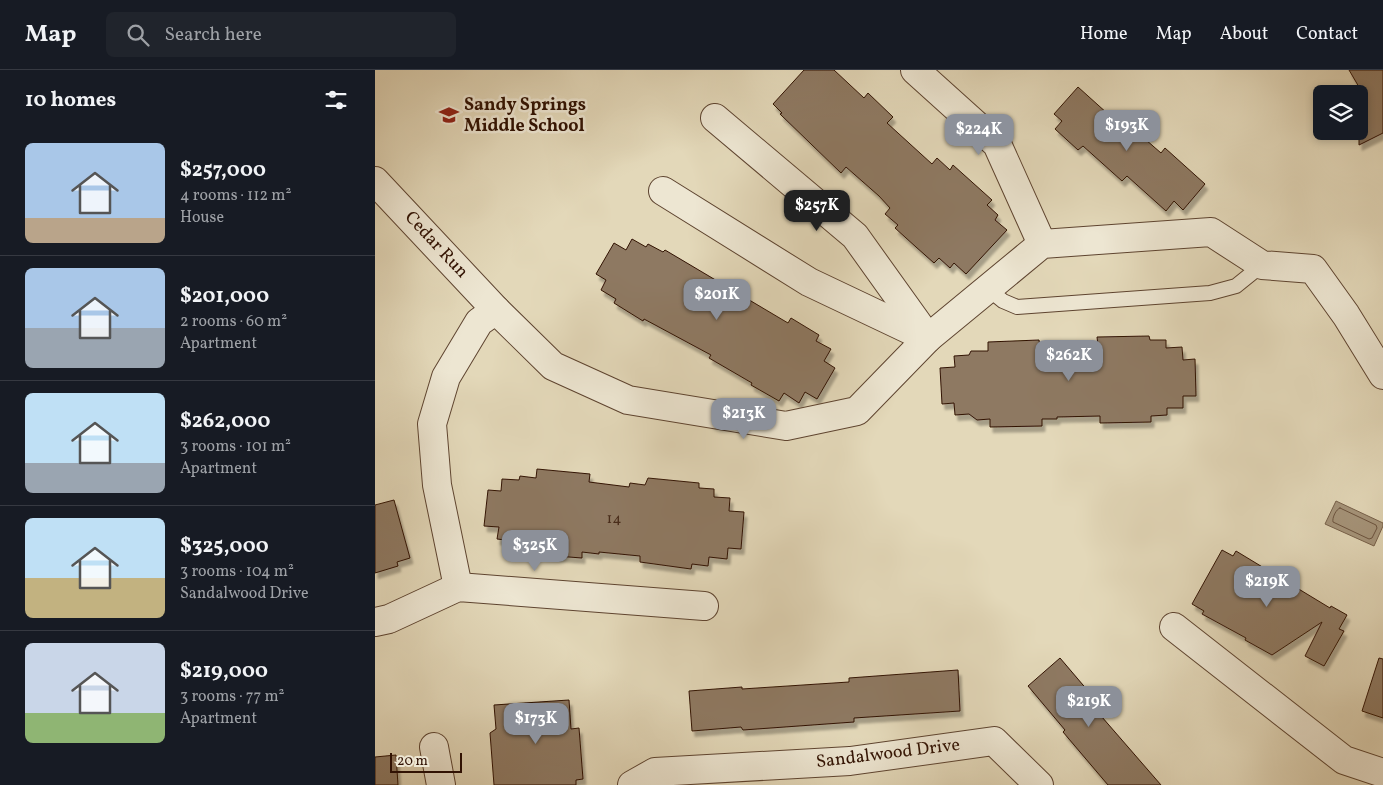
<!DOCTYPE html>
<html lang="en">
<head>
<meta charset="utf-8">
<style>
	:root { --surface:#171b24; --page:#20242c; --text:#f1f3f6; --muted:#9ea1a6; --line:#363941; --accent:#8c9099 }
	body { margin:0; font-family:Vollkorn,serif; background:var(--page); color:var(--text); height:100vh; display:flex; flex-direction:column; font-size:19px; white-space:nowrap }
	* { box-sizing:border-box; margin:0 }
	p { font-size:16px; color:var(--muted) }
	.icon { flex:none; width:28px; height:28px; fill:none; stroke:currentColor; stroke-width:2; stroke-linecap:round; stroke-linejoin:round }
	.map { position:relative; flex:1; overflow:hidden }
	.side { display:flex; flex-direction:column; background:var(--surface); width:375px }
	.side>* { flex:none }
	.fabs { position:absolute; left:938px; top:15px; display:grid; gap:10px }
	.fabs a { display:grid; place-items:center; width:55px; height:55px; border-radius:8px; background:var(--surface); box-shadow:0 2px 8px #0003; font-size:25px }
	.scale { position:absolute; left:15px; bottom:12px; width:72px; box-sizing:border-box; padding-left:5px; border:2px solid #311203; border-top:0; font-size:14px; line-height:18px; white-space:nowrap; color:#311203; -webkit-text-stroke:4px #ede6d2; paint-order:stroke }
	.price { position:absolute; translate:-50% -42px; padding:0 11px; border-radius:10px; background:var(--accent); color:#fff; font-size:16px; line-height:32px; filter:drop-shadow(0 1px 2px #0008) }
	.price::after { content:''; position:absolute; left:50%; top:30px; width:15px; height:11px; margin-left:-8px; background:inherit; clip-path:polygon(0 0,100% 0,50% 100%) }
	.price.on { background:#222; color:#fff }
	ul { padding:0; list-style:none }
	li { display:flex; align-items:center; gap:15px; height:125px; padding:0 25px }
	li+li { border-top:1px solid var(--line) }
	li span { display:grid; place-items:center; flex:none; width:140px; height:100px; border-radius:8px; color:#555 }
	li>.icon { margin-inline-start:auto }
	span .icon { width:60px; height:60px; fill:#fffc; stroke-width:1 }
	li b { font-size:21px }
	h2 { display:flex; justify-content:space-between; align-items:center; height:60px; padding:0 25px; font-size:21px }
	header { display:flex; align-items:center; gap:30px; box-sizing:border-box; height:70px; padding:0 25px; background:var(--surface); border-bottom:1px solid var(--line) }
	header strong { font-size:24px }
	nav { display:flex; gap:28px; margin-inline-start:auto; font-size:18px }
	.search { width:350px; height:45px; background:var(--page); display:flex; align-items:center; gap:12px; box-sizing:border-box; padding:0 18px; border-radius:8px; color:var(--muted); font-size:19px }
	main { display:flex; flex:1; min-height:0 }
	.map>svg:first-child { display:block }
</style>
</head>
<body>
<header>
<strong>Map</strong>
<div class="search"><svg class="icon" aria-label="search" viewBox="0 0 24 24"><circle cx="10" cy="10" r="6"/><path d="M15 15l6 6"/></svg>Search here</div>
<nav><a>Home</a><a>Map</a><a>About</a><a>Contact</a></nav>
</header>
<main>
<section class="side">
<h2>10 homes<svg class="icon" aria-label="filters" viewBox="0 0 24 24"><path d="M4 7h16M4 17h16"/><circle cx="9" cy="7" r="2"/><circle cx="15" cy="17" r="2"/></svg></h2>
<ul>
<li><span style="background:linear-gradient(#a9c7e8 75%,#b9a48a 0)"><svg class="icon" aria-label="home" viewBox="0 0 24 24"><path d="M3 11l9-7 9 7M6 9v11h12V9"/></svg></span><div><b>$257,000</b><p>4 rooms · 112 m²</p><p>House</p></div></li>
<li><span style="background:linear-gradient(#a9c7e8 60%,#9aa5b1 0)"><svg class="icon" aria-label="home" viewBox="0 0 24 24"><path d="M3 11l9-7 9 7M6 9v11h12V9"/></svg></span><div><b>$201,000</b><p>2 rooms · 60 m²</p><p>Apartment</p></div></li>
<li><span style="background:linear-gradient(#bfe0f5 70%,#9aa5b1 0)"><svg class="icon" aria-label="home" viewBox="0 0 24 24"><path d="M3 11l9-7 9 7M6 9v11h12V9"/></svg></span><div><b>$262,000</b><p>3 rooms · 101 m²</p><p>Apartment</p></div></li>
<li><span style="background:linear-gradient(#bfe0f5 60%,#c2b280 0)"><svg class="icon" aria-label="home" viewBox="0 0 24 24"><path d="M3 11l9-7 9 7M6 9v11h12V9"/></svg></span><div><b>$325,000</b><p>3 rooms · 104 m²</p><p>Sandalwood Drive</p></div></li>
<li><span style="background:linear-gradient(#c9d6e8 70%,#8fb573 0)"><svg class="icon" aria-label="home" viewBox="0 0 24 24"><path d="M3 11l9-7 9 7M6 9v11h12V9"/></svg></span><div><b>$219,000</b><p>3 rooms · 77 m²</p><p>Apartment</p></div></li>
</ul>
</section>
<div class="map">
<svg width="1008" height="715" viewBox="0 0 1008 715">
	<defs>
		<filter id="shadow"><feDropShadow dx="3" dy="5.5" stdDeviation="1" flood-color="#0004"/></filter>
	</defs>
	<rect width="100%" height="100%" fill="#e3d8b9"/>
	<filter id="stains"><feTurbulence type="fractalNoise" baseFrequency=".004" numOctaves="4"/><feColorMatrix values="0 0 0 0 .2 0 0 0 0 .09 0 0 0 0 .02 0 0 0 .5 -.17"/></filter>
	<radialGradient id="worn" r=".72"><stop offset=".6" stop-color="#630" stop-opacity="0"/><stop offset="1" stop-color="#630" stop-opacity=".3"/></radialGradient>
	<path fill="#a6957b" stroke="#77614b" d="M 961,431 L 1008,453 L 1008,456 L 999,476 L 950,454 Z"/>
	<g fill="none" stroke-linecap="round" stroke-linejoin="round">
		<path stroke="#6c543f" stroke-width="1" d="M 965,438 L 1001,455 L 1002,458 L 997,468 L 994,469 L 958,452 C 957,448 961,439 965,438 Z"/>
	</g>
	<g fill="#8e7962" stroke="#311203" filter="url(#shadow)">
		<path d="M 429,0 L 459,0 L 489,28 L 493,23 L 518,47 L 512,53 L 557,94 L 562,88 L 575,100 L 578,95 L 617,130 L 612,135 L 623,145 L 620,150 L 632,160 L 591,204 L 579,193 L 575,198 L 564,188 L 559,193 L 541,177 L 520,158 L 523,155 L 510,144 L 515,138 L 504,126 L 471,97 L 466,103 L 405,44 L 407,43 L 398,34 Z"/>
		<path d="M 974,0 L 1008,0 L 1008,63 L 984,75 L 984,17 Z"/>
		<path d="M 703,17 L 743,53 L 747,49 L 786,83 L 790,78 L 830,114 L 808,140 L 799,131 L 791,141 L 752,106 L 747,111 L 708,76 L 703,80 L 680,59 L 687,51 L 679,44 Z"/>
		<path d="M 257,169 L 271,177 L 273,174 L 288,182 L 290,180 L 413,253 L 416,248 L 444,265 L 441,271 L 456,279 L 449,291 L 460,298 L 442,329 L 430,322 L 424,333 L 409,323 L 404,331 L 376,315 L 377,313 L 334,288 L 336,285 L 269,249 L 268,251 L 239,233 L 241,229 L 226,220 L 231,210 L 221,204 L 239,173 L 251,180 Z"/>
		<path d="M 774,266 L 775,270 L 791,270 L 791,278 L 807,277 L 808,290 L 820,289 L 821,326 L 808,326 L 808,338 L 792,338 L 792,345 L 776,346 L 776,352 L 725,353 L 725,346 L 682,347 L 682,349 L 667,349 L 667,356 L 615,357 L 615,349 L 602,350 L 594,344 L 580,345 L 579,333 L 567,334 L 565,298 L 580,297 L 579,286 L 594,285 L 596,281 L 613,281 L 613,272 L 664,270 L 665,277 L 680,276 L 680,278 L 723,276 L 722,267 Z"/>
		<path d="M 162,399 L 215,404 L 214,412 L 254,417 L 255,413 L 270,415 L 273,408 L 324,413 L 324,418 L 339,419 L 339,427 L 355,428 L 354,441 L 369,442 L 366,479 L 353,478 L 352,489 L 334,487 L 333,496 L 317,494 L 316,499 L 265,492 L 265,486 L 224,482 L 224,484 L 207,482 L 207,488 L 155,484 L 156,477 L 139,475 L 139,471 L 122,469 L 124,457 L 109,456 L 113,420 L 126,421 L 127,409 L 144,410 L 145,406 L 161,408 Z"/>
		<path d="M 19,430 L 35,488 L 22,492 L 23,496 L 0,503 L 0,435 Z"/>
		<path d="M 847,480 L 858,486 L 861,481 L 955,538 L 956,536 L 972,545 L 964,559 L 969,561 L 949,596 L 930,586 L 947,552 L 897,585 L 870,570 L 871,568 L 827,544 L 829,541 L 817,534 Z"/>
		<path d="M 685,588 L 725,635 L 720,639 L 786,715 L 733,715 L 688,662 L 690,660 L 653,616 Z"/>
		<path d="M 1004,588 L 1008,589 L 1008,648 L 987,641 Z"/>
		<path d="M 583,600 L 585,641 L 479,648 L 479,652 L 368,660 L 366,657 L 317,661 L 314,621 L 367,617 L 367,619 L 474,612 L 474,608 Z"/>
		<path d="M 194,630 L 196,659 L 204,658 L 208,709 L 201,710 L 201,715 L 119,715 L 115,663 L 121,659 L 119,635 Z"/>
		<path d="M 21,685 L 23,715 L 0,715 L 0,687 Z"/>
	</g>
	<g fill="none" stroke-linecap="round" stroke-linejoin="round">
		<defs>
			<path id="lane" d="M 612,218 L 628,231 L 642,237 L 835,223 L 861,216 L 887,195"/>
			<g id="street">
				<path d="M 540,0 L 622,74 L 667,174"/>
				<path d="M 340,48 L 480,166 L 553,268"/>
				<path d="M 0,111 L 121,240"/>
				<path d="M 288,121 L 434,212 L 552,268"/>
				<path d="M 83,517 L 62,415 L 57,354 L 71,307 L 104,252 L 121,240 L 178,296 L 253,330 L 411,356 L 482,341 L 553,268 L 667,174 L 836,162 L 887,195 L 938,199 L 971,245 L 1008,305"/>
				<path d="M 0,552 L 14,549 L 83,517 L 329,536"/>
				<path d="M 799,557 L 969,690 L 1008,703"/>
				<path d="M 59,677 L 66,715"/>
				<path d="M 257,715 L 280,702 L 475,691 L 619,671 L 664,715"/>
			</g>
		</defs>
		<use href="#lane" stroke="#5e4430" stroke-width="16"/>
		<use href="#street" stroke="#5e4430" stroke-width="30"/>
		<use href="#lane" stroke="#ede6d2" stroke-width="14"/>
		<use href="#street" stroke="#ede6d2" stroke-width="28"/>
	</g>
	<defs>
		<symbol id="school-bare" viewBox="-9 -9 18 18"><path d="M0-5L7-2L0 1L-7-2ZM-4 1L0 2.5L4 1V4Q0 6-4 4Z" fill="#8f2418" stroke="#ede6d2" stroke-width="2.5" paint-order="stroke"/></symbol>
	</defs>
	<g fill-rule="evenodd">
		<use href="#school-bare" x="60" y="31" width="28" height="28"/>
	</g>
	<g text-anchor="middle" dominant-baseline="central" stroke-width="5" stroke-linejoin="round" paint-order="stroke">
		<g font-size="15" fill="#482c1b">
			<text x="239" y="449">14</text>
		</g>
		<g font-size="18" font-weight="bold" fill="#311203" stroke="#ede6d2" text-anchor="start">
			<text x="89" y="35">Sandy Springs<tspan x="89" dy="21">Middle School</tspan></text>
		</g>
		<g font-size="18" fill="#311203" stroke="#ede6d2">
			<text transform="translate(61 175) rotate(47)">Cedar Run</text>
			<text transform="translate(513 684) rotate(-7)">Sandalwood Drive</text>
		</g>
	</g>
	<rect width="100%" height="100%" filter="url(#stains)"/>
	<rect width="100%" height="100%" fill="url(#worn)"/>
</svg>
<div class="fabs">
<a><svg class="icon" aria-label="layers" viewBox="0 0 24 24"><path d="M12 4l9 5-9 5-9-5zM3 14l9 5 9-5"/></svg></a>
</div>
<div class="scale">20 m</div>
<b class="price" style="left:752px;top:82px">$193K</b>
<b class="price" style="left:604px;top:86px">$224K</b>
<b class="price on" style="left:442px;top:162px">$257K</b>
<b class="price" style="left:342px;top:251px">$201K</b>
<b class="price" style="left:694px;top:312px">$262K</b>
<b class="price" style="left:369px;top:370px">$213K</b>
<b class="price" style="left:160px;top:502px">$325K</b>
<b class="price" style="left:892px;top:538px">$219K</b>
<b class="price" style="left:714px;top:658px">$219K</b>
<b class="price" style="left:161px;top:675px">$173K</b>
</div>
</main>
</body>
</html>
